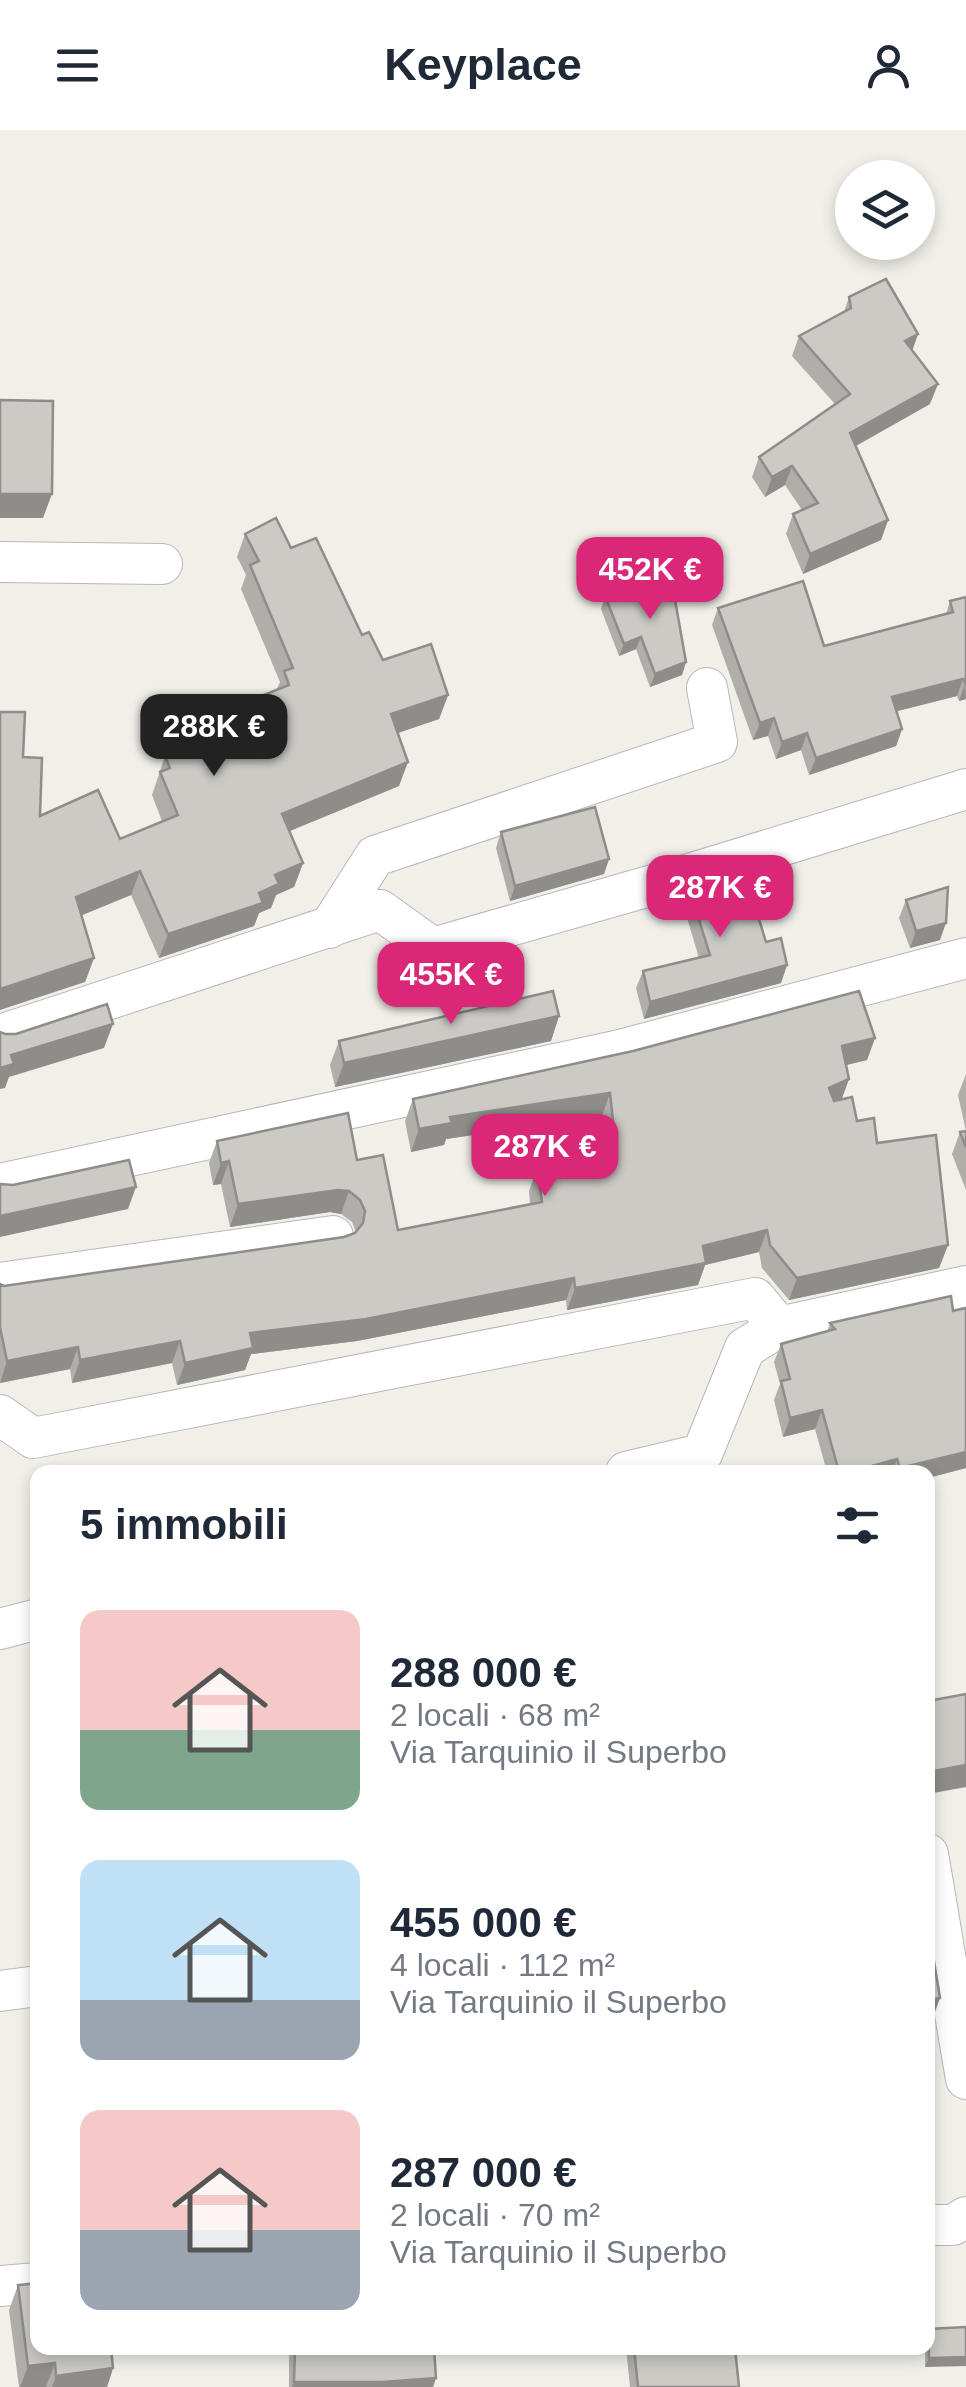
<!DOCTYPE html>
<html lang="it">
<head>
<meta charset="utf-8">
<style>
	:root { --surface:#fff; --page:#f6f6f7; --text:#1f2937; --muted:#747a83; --accent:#db2777 }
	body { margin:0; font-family:Arial,sans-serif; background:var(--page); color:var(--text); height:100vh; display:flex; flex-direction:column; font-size:38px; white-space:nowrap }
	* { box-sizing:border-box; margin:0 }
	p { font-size:32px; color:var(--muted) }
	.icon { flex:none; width:55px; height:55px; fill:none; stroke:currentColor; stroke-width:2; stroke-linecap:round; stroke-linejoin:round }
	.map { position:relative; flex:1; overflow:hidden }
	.details { position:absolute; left:30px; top:1335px; width:905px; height:890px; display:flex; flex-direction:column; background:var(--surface); border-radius:20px; box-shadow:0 5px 15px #0003 }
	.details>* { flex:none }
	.fabs { position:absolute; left:835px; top:30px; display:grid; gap:20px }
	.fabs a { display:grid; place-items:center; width:100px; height:100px; border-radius:50%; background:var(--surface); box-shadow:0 5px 15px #0003; font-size:50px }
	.price { position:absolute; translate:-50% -85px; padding:0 22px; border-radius:20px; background:var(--accent); color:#fff; font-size:32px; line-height:65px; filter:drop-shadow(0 2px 5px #0008) }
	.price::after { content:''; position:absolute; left:50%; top:60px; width:30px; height:22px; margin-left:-15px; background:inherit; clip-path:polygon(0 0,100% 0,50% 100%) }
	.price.active { background:#222; color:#fff }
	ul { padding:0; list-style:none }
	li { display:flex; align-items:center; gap:30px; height:250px; padding:0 50px }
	li span { display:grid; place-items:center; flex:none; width:280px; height:200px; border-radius:20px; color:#555 }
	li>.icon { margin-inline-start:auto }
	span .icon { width:120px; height:120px; fill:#fffc; stroke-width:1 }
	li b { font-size:42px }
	h2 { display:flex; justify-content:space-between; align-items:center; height:120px; padding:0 50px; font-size:42px }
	header { display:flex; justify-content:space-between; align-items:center; height:130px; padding:0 50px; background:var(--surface); font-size:45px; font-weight:700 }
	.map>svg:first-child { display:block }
</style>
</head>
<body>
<header><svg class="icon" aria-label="menu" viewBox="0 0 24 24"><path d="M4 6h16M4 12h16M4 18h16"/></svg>Keyplace<svg class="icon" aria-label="person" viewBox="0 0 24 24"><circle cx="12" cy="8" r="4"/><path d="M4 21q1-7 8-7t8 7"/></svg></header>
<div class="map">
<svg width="966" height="2257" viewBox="0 0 966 2257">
	<rect width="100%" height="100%" fill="#f1efe8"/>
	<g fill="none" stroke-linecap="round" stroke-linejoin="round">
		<defs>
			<g id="minor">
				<path d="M 0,432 L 162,434"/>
				<path d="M 329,798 L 375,726 L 717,612 L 707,558"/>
				<path d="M 0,905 L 380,780 L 433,818 L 660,753 L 966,659"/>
				<path d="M 0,1054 L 620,920 L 966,828"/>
				<path d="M 0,1153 L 333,1106"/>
				<path d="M 0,1285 L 33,1308 L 755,1168 L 779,1197 L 966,1156"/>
				<path d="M 626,1342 L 702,1324 L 745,1218 L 779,1197"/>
				<path d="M 0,1499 L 38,1489"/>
				<path d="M 928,1724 L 966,1949"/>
				<path d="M 0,1861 L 38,1856"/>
				<path d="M 928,2095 L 953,2095 L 966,2087"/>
				<path d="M 0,2156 L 38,2153"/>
			</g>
		</defs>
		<use href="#minor" stroke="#b5b8bc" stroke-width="42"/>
		<use href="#minor" stroke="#fff" stroke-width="40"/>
	</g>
	<g fill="#afaea9">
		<path d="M 849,167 L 918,204 L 912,221 L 930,274 L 856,316 L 888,390 L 881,410 L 803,444 L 786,404 L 793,384 L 802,380 L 785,355 L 765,367 L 752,347 L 759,327 L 835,274 L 792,226 L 799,206 L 844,182 Z"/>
		<path d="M 245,404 L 291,418 L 383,530 L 448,565 L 439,589 L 398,603 L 399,656 L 289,701 L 303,733 L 294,757 L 276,765 L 271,778 L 259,783 L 254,796 L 159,828 L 131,765 L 81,785 L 94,828 L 85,852 L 23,627 L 40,686 L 120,709 L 162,691 L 152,665 L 165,626 L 200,612 L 208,587 L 277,559 L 280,552 L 241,459 L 246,445 L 237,427 Z"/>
		<path d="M 605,466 L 686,532 L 682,545 L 650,557 L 636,519 L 619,526 L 601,479 Z"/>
		<path d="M 966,467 L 966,569 L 959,571 L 957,566 L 897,581 L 902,599 L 896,616 L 809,645 L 801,620 L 776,629 L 768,606 L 753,610 L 712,495 L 718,478 L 824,516 L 946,484 L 950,471 Z"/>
		<path d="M 501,702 L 609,729 L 604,744 L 510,771 L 496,718 Z"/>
		<path d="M 688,754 L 766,812 L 787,835 L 781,853 L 644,889 L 636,858 L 643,841 L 699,828 L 682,771 Z"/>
		<path d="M 906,770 L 940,810 L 910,818 L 899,788 Z"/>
		<path d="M 559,886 L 551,911 L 335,957 L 330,935 L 339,911 Z"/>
		<path d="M 875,908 L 867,930 L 846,935 L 849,949 L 841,970 L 877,1013 L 948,1115 L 939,1138 L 789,1170 L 762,1138 L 759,1122 L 705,1135 L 698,1155 L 567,1180 L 566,1170 L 357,1211 L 251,1224 L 245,1240 L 177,1255 L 172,1233 L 72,1253 L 70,1239 L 0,1253 L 0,1154 L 4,1156 L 344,1107 L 356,1102 L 352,1092 L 341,1084 L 330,1082 L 230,1097 L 221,1054 L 213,1055 L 209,1033 L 217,1011 L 357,1030 L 398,1100 L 530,1074 L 529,1061 L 537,1039 L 607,1029 L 602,986 L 446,1009 L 444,1015 L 411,1022 L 405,991 L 413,969 Z"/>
		<path d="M 966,944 L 966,1001 L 958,965 Z"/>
		<path d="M 960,1002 L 966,1017 L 966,1060 L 952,1024 Z"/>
		<path d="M 966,1178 L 966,1338 L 928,1348 L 928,1342 L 827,1342 L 815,1299 L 783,1307 L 774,1270 L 780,1254 L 774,1232 L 781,1214 L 827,1202 L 830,1193 L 953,1181 Z"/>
		<path d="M 18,2155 L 113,2238 L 107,2257 L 19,2257 L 9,2180 Z"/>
		<path d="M 966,2197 L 925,2237 L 925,2218 L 928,2218 L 928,2199 Z"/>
		<path d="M 289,2218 L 434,2218 L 436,2248 L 433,2257 L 289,2257 Z"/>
		<path d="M 626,2218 L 688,2218 L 688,2222 L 739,2257 L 630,2257 Z"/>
	</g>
	<g fill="#8f8d8a">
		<path d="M 918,204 L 911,224 L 905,211 Z"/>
		<path d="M 938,254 L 930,274 L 843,323 L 850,303 Z"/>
		<path d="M 792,336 L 785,355 L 765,367 L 772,347 Z"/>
		<path d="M 0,364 L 52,364 L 43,388 L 0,388 Z"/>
		<path d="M 888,390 L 881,410 L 803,444 L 810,424 Z"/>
		<path d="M 641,507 L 636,519 L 619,526 L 624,514 Z"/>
		<path d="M 686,532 L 682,545 L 650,557 L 655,544 Z"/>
		<path d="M 963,549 L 957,566 L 886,584 L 892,567 Z"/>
		<path d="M 965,554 L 966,569 L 959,571 Z"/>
		<path d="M 448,565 L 439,589 L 383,608 L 391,584 Z"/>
		<path d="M 774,588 L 768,606 L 753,610 L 760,593 Z"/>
		<path d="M 902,599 L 896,616 L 809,645 L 816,628 Z"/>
		<path d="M 807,603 L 801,620 L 776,629 L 782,612 Z"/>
		<path d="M 408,632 L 399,656 L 273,708 L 282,684 Z"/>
		<path d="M 609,729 L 604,744 L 510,771 L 515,756 Z"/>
		<path d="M 303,733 L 294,757 L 276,765 L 271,778 L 259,783 L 254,796 L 159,828 L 168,804 L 259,763 L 275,745 Z"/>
		<path d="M 140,741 L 131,765 L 68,791 L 76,767 Z"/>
		<path d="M 946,793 L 940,810 L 910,818 L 916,801 Z"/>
		<path d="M 94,828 L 85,852 L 0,880 L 0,859 Z"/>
		<path d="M 787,835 L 781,853 L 644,889 L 650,872 Z"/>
		<path d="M 559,886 L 551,911 L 335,957 L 344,933 Z"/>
		<path d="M 113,894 L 104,918 L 9,947 L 5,958 L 0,959 L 0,938 L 11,925 Z"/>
		<path d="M 875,908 L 867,930 L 834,938 L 842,916 Z"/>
		<path d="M 849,949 L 841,971 L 821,980 L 829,958 Z"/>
		<path d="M 610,963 L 602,986 L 446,1009 L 444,1015 L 411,1022 L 419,999 L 450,987 Z"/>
		<path d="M 229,1031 L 221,1054 L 213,1055 L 221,1033 Z"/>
		<path d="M 136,1057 L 128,1079 L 0,1107 L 0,1086 Z"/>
		<path d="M 338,1060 L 349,1061 L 341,1084 L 330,1082 L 230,1097 L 238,1074 Z"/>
		<path d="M 767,1100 L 759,1122 L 705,1135 L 698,1155 L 567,1180 L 575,1158 L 703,1116 Z"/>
		<path d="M 948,1115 L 939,1138 L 789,1170 L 797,1148 Z"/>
		<path d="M 574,1148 L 566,1170 L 357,1211 L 251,1224 L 245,1240 L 177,1255 L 185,1233 L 250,1203 Z"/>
		<path d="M 180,1211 L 172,1233 L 72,1253 L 80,1230 Z"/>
		<path d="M 78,1217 L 70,1239 L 0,1253 L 7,1231 Z"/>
		<path d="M 822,1280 L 815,1299 L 783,1307 L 790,1288 Z"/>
		<path d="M 966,1322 L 966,1338 L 928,1348 L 928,1342 L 898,1342 L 900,1338 Z"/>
		<path d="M 897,1329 L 892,1342 L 850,1342 Z"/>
		<path d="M 966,1635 L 966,1657 L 928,1664 L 928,1642 Z"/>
		<path d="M 940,1868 L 932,1890 L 928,1891 L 928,1870 Z"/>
		<path d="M 966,2227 L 966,2236 L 925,2237 L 929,2228 Z"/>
		<path d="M 55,2233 L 46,2257 L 20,2257 L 28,2236 Z"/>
		<path d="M 113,2238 L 107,2257 L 52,2257 L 56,2246 Z"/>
		<path d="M 436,2248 L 433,2257 L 292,2257 L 294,2252 Z"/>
	</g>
	<g fill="#cccac5" stroke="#8f8d8a" stroke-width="2.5">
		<path d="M 886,149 L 918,204 L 905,211 L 938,254 L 850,303 L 888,390 L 810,424 L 793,384 L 818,373 L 792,336 L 772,347 L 759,327 L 850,264 L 799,206 L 851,178 L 849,167 Z"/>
		<path d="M 0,270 L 53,271 L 52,364 L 0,364 Z"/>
		<path d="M 276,388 L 291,418 L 316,408 L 362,505 L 369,502 L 383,530 L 431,514 L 448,565 L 391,584 L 408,632 L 282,684 L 303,733 L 275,745 L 279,754 L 259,763 L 263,773 L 168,804 L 140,741 L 76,767 L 94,828 L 0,859 L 0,582 L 25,582 L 23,627 L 42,628 L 40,686 L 98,660 L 120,709 L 178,685 L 160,642 L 170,638 L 165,626 L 216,605 L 208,587 L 289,555 L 284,541 L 293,538 L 250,435 L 259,431 L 245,404 Z"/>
		<path d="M 666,446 L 674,464 L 686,532 L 655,544 L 641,507 L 624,514 L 605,466 Z"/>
		<path d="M 803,451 L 824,516 L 953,482 L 950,471 L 966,467 L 966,554 L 963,549 L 892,567 L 902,599 L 816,628 L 807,603 L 782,612 L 774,588 L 760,593 L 718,478 Z"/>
		<path d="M 595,677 L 609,729 L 515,756 L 501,702 Z"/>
		<path d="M 743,737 L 766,812 L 781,808 L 787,835 L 650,872 L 643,841 L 710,825 L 688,754 Z"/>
		<path d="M 948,757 L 946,793 L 916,801 L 906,770 Z"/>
		<path d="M 553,861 L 559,886 L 344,933 L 339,911 Z"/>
		<path d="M 859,861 L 875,908 L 842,916 L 849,949 L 829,958 L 834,971 L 852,967 L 857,991 L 874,988 L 877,1013 L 936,1005 L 948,1115 L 797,1148 L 770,1115 L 767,1100 L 703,1116 L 706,1133 L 575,1158 L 574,1148 L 366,1189 L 250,1203 L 253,1218 L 185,1233 L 180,1211 L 80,1230 L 78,1217 L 7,1231 L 0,1197 L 0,1154 L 4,1156 L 344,1107 L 355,1103 L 363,1093 L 365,1081 L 360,1070 L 349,1061 L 338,1060 L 238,1074 L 229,1031 L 221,1033 L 217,1011 L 348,983 L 357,1030 L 383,1025 L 398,1100 L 542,1072 L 537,1039 L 617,1027 L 610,963 L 450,987 L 452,993 L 419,999 L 413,969 L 633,921 Z"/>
		<path d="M 107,874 L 113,894 L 11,925 L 14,934 L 0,938 L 0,902 L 5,904 L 16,904 Z"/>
		<path d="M 966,1001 L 966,1017 L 960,1002 Z"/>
		<path d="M 129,1030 L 136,1057 L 0,1086 L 0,1054 L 13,1055 Z"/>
		<path d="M 951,1166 L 953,1181 L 966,1178 L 966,1322 L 900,1338 L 897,1329 L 850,1342 L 839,1342 L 822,1280 L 790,1288 L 781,1251 L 790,1249 L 781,1214 L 835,1199 L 830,1193 Z"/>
		<path d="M 966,1564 L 966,1635 L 928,1642 L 928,1571 Z"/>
		<path d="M 928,1795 L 940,1868 L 928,1870 Z"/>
		<path d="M 38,2153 L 38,2218 L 111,2218 L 113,2238 L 56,2246 L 55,2233 L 28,2236 L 18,2155 Z"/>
		<path d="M 966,2197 L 966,2227 L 929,2228 L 928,2199 Z"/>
		<path d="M 295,2218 L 434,2218 L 436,2248 L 383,2252 L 294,2252 Z"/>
		<path d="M 634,2218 L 688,2218 L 688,2222 L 735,2218 L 739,2257 L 638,2257 Z"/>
	</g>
</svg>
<div class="fabs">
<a><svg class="icon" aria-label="layers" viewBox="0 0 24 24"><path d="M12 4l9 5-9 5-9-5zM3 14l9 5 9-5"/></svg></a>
</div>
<b class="price" style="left:650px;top:492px">452K €</b>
<b class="price active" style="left:214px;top:649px">288K €</b>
<b class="price" style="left:720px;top:810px">287K €</b>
<b class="price" style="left:451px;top:897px">455K €</b>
<b class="price" style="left:545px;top:1069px">287K €</b>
<section class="details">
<h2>5 immobili<svg class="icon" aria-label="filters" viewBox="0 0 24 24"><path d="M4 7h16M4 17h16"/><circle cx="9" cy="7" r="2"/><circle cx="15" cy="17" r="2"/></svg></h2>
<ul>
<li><span style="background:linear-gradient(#f6c9c9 60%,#7fa58c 0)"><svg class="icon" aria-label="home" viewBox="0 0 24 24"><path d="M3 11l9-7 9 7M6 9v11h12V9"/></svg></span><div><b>288 000 €</b><p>2 locali · 68 m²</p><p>Via Tarquinio il Superbo</p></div></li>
<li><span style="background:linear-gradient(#bfe0f5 70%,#9aa5b1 0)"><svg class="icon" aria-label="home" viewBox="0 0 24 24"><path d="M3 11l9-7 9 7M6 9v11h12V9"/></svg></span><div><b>455 000 €</b><p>4 locali · 112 m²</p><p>Via Tarquinio il Superbo</p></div></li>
<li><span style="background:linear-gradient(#f6c9c9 60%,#9aa5b1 0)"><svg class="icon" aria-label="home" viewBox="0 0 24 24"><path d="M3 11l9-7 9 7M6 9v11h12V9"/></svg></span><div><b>287 000 €</b><p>2 locali · 70 m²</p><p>Via Tarquinio il Superbo</p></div></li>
</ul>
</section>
</div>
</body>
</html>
